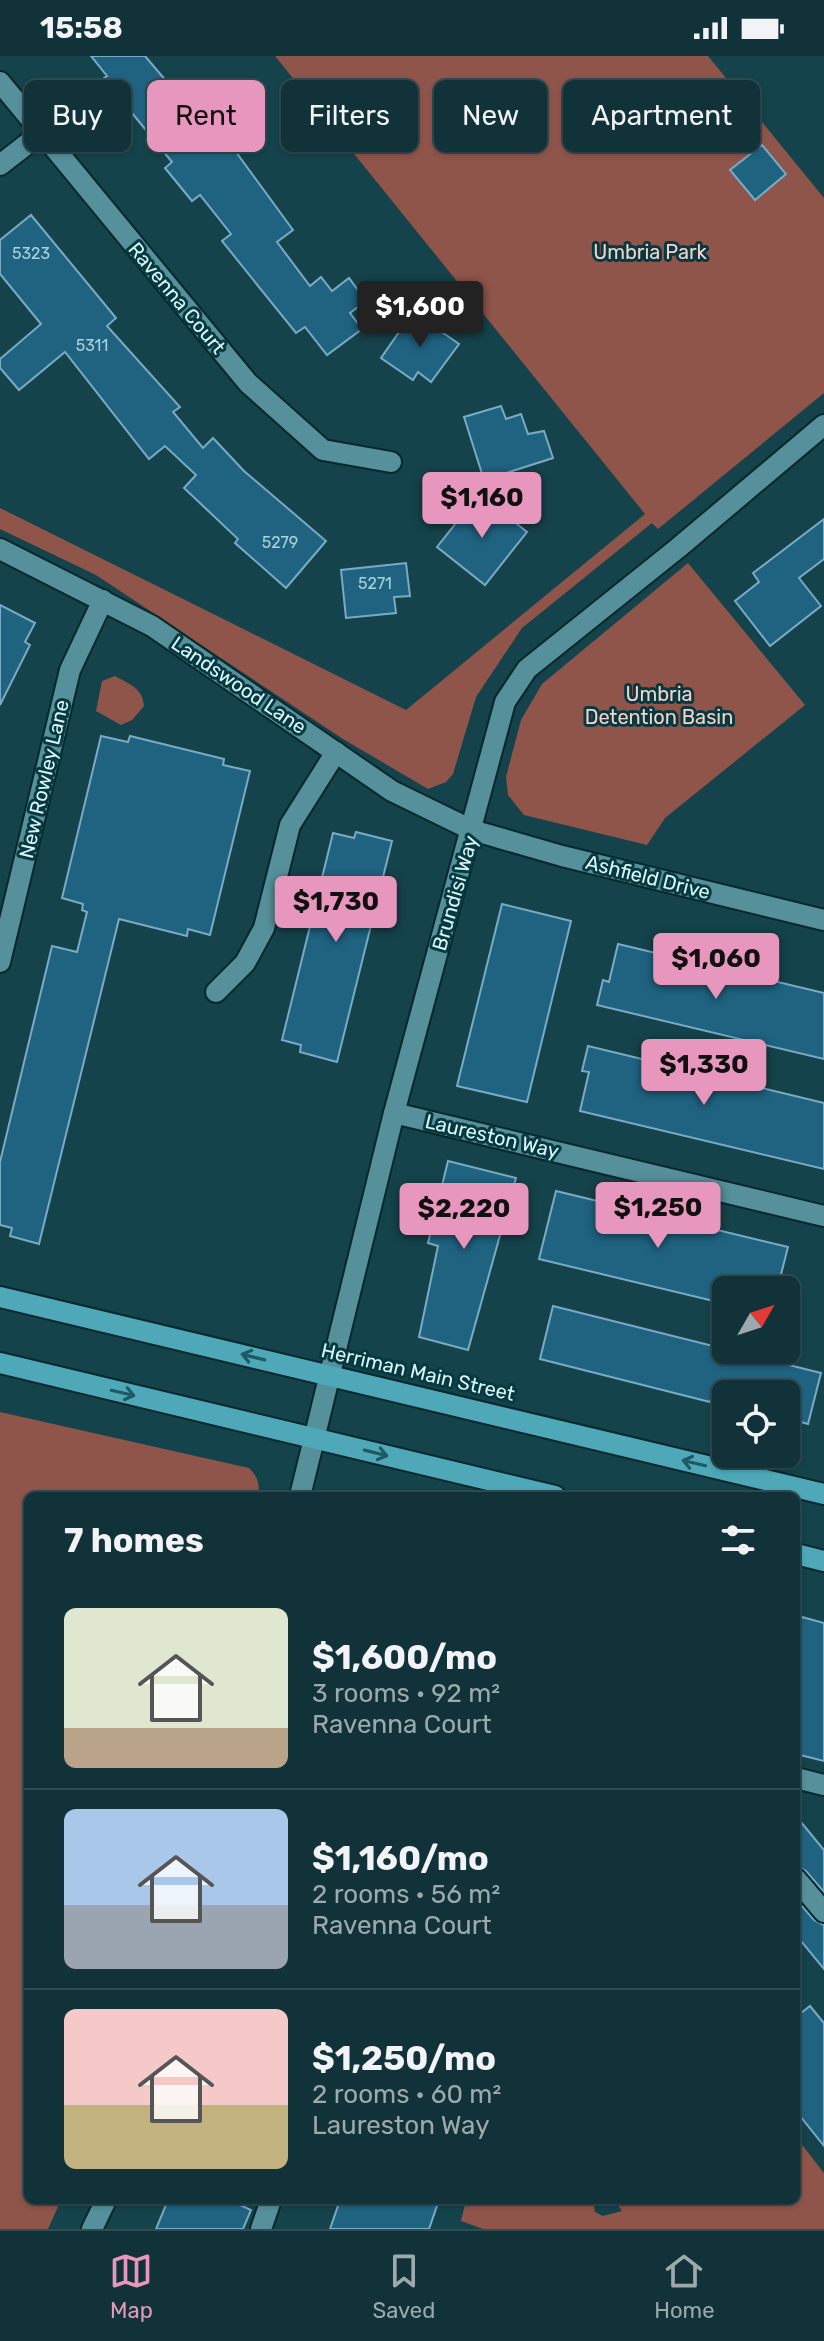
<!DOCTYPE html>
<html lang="en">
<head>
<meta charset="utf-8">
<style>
	:root { --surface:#103238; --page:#193a40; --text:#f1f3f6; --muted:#9caaae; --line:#304d53; --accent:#e797bd }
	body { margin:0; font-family:Rubik,sans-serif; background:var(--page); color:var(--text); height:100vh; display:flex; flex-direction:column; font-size:30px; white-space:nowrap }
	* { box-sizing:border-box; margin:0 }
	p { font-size:26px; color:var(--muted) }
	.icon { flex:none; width:44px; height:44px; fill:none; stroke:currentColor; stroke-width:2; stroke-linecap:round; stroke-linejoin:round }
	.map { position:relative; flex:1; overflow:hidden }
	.details { position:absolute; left:24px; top:1436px; width:776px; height:712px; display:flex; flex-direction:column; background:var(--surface); border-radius:12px; box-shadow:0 2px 6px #0004,0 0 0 2px var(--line) }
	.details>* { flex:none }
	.banner { position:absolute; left:24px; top:24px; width:776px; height:72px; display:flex; gap:16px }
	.needle { width:52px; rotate:51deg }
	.buttons { position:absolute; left:712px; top:1220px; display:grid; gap:16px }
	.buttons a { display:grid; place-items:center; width:88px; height:88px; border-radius:12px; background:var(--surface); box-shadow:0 2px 6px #0004,0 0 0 2px var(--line); font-size:40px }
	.price { position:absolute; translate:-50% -68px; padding:0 18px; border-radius:8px; background:var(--accent); color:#111; font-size:26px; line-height:52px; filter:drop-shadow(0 2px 4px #0008) }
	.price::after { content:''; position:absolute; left:50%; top:48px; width:24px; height:18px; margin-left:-12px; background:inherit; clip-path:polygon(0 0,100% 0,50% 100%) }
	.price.current { background:#222; color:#fff }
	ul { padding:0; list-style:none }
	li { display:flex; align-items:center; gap:24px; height:200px; padding:0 40px }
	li+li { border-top:2px solid var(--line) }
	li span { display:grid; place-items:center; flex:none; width:224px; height:160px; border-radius:12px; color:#555 }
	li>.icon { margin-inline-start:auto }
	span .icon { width:96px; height:96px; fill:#fffc; stroke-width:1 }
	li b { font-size:34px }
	h2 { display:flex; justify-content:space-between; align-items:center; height:96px; padding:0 40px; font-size:34px }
	.chip { padding:0 28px; border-radius:12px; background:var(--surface); box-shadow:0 2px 6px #0004,0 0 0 2px var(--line); font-size:28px; line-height:72px }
	.chip.current { background:var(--accent); color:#111 }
	.status { display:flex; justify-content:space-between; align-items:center; height:56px; padding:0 40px; background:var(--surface); direction:ltr }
	.status svg { height:22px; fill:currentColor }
	.tab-bar { display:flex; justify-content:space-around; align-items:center; height:112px; border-top:2px solid var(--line); background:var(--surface); font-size:22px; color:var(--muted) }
	.tab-bar a { display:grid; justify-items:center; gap:4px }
	.tab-bar .current { color:var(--accent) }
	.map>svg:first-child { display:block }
</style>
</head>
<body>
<div class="status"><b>15:58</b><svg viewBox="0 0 49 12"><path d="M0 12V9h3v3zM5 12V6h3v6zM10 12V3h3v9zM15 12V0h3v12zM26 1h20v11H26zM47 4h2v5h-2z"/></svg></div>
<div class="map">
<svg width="824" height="2173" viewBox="0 0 824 2173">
	<rect width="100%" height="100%" fill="#15434b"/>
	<g fill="#8f544a">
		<path d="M 275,0 L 708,0 L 824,142 L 824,337 L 658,473 L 652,467 L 522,572 L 476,641 L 453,718 L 446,726 L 428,733 L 343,683 L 96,519 L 0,473 L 0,452 L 406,654 L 645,458 Z"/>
		<path d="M 688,507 L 805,649 L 665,762 L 647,789 L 524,759 L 508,739 L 506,721 L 521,664 L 542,628 Z"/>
		<path d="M 115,620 C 129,628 143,632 144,650 L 132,664 L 121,669 L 96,655 L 102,625 Z"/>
		<path d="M 0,1356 L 249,1412 C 258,1421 260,1428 258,1440 L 28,1440 L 28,2144 L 61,2144 L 48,2173 L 0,2173 Z"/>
		<path d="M 796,2081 L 824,2117 L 824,2173 L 483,2173 L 461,2165 L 466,2144 L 593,2144 L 595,2156 L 603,2160 L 622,2155 L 614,2144 L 796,2144 Z"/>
	</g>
	<g fill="#1f6381" stroke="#7aabc4" stroke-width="2">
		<path d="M 91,0 L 145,0 L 201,66 L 209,59 L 293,174 L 277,186 L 310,230 L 321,221 L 332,235 L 349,222 L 366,245 L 350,257 L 362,273 L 327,299 L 305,271 L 296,277 L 222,185 L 231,178 L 200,139 L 192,145 L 165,112 L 172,106 L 132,57 L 124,63 L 96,28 L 107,20 Z"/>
		<path d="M 762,89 L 786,118 L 755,144 L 730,114 Z"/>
		<path d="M 31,159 L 116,262 L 107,270 L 180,351 L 173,356 L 203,392 L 213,382 L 244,415 L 326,485 L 286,532 L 235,487 L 238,483 L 184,432 L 196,419 L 165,390 L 149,403 L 65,296 L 19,334 L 0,312 L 0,303 L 41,268 L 0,218 L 0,184 Z"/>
		<path d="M 413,256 L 459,288 L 431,326 L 418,316 L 413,324 L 381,302 Z"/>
		<path d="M 501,350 L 506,363 L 521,358 L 528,378 L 544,375 L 553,402 L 484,424 L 464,361 Z"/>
		<path d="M 479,438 L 527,476 L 485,529 L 437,491 Z"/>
		<path d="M 824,463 L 824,503 L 799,522 L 821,550 L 770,590 L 735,545 L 759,526 L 753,517 Z"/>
		<path d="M 406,507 L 410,540 L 394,541 L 396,557 L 346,562 L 341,514 Z"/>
		<path d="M 0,549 L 35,567 L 25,586 L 30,589 L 0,649 Z"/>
		<path d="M 101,680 L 128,686 L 130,680 L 224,703 L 223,709 L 250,715 L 210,879 L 188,873 L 187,880 L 119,863 L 39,1188 L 10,1180 L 12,1172 L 0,1169 L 0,1106 L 52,890 L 77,896 L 87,856 L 82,854 L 83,848 L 62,842 Z"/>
		<path d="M 356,776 L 392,785 L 337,1006 L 300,996 L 301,989 L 282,984 L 333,777 L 354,782 Z"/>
		<path d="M 502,848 L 571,865 L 527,1046 L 457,1030 Z"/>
		<path d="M 618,888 L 824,937 L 824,1003 L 597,949 L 603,924 L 609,926 Z"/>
		<path d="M 588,990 L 824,1047 L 824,1113 L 580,1055 L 589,1016 L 582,1015 Z"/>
		<path d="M 448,1105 L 516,1122 L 468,1294 L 419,1281 L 438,1190 L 428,1187 Z"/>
		<path d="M 556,1135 L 788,1191 L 777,1234 L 726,1234 L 726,1248 L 539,1203 Z"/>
		<path d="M 553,1250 L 821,1317 L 808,1368 L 786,1362 L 786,1338 L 726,1338 L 726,1344 L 712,1340 L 710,1346 L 540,1303 Z"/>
		<path d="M 802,1561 L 824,1567 L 824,1705 L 796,1698 L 796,1574 Z"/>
		<path d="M 796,1760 L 824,1794 L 824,1836 L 806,1815 L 796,1810 Z"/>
		<path d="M 796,1843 L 814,1864 L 824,1869 L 824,1913 L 796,1879 Z"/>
		<path d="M 810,1950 L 824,1967 L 824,2090 L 796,2055 L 796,1961 Z"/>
		<path d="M 168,2144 L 229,2144 L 251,2154 L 243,2173 L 156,2173 Z"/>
		<path d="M 340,2144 L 439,2144 L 429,2173 L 330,2173 Z"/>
	</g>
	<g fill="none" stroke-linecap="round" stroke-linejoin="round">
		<defs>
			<g id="minor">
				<path d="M 0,26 L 248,327 L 323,394 L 391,406"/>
				<path d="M 0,109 L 40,78"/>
				<path d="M 0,493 L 152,570 L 392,735 L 472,774 L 562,800 L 824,864"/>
				<path d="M 0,906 L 70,614 L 103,544"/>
				<path d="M 216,936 L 245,907 L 264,872 L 290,769 L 336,696"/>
				<path d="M 394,1057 L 824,1160"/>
				<path d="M 300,1440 L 394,1057 L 505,646 L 527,613 L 678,492 L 824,369"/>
				<path d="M 796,1722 L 824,1729"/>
				<path d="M 796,1823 L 824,1856"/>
				<path d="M 92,2173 L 106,2144"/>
				<path d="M 261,2173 L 271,2144"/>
			</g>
			<g id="major">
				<path d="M 0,1241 L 824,1438"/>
				<path d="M 0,1307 L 555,1440"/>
				<path d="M 796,1498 L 824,1505"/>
			</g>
		</defs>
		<use href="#minor" stroke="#07282d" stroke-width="24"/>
		<use href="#major" stroke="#07282d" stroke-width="24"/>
		<use href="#minor" stroke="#56909b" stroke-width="20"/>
		<use href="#major" stroke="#4ea8b8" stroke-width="20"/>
	</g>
	<defs><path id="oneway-shaft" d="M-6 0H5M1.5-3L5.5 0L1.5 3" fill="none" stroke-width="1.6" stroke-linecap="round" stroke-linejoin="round" transform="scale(2)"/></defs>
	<g stroke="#1c5a64">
		<use href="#oneway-shaft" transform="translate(253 1301) rotate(-166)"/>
		<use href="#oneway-shaft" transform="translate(123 1337) rotate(13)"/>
		<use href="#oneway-shaft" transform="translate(376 1397) rotate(14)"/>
		<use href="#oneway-shaft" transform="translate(694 1407) rotate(-167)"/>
	</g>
	<g text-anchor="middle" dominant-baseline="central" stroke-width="6" stroke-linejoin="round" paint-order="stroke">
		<g font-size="16" fill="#aad2dd">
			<text x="31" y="197">5323</text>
			<text x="92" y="289">5311</text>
			<text x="280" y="486">5279</text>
			<text x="375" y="527">5271</text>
		</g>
		<g font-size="20" fill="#f8d2ca" stroke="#073940">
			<text x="650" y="196">Umbria Park</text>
			<text x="659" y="638">Umbria<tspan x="659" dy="23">Detention Basin</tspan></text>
		</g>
		<g font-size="20" fill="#d9f7fc" stroke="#073940">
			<text transform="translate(177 242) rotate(50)">Ravenna Court</text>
			<text transform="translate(239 629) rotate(34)">Landswood Lane</text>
			<text transform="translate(44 723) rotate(-77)">New Rowley Lane</text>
			<text transform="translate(648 821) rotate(14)">Ashfield Drive</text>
			<text transform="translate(455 837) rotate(-74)">Brundisi Way</text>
			<text transform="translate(492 1080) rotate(13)">Laureston Way</text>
			<text transform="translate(418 1316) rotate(13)">Herriman Main Street</text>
		</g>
	</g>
</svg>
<div class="buttons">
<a><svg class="needle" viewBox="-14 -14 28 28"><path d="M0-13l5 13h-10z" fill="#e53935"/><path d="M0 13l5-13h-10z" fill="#9caaae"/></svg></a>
<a><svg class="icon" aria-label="locate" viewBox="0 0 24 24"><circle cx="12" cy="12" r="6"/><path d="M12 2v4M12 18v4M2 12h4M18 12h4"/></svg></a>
</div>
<b class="price current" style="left:420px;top:293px">$1,600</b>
<b class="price" style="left:482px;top:484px">$1,160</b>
<b class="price" style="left:336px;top:888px">$1,730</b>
<b class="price" style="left:716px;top:945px">$1,060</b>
<b class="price" style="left:704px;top:1051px">$1,330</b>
<b class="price" style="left:658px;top:1194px">$1,250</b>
<b class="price" style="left:464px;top:1195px">$2,220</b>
<div class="banner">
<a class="chip">Buy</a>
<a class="chip current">Rent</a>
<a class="chip">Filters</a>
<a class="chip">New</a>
<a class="chip">Apartment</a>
</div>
<section class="details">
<h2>7 homes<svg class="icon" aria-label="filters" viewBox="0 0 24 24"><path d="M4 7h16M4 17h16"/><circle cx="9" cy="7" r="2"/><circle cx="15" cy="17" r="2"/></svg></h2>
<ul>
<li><span style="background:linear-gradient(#dfe7d0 75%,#b9a48a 0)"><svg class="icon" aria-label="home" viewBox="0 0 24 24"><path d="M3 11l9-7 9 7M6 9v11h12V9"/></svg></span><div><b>$1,600/mo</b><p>3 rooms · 92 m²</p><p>Ravenna Court</p></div></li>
<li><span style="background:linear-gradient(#a9c7e8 60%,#9aa5b1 0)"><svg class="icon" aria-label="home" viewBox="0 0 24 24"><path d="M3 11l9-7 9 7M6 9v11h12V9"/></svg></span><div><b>$1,160/mo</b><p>2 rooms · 56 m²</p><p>Ravenna Court</p></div></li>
<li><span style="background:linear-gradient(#f6c9c9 60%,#c2b280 0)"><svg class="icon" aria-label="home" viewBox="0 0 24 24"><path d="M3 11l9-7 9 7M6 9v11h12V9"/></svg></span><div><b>$1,250/mo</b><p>2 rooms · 60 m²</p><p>Laureston Way</p></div></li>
</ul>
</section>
</div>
<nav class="tab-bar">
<a class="current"><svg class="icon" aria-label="map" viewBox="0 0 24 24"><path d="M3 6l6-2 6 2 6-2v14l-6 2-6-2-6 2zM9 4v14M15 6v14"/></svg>Map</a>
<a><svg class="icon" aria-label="saved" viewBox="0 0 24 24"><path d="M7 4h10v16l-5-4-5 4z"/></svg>Saved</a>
<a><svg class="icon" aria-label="home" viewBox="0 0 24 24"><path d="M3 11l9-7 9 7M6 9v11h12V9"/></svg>Home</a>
</nav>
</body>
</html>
